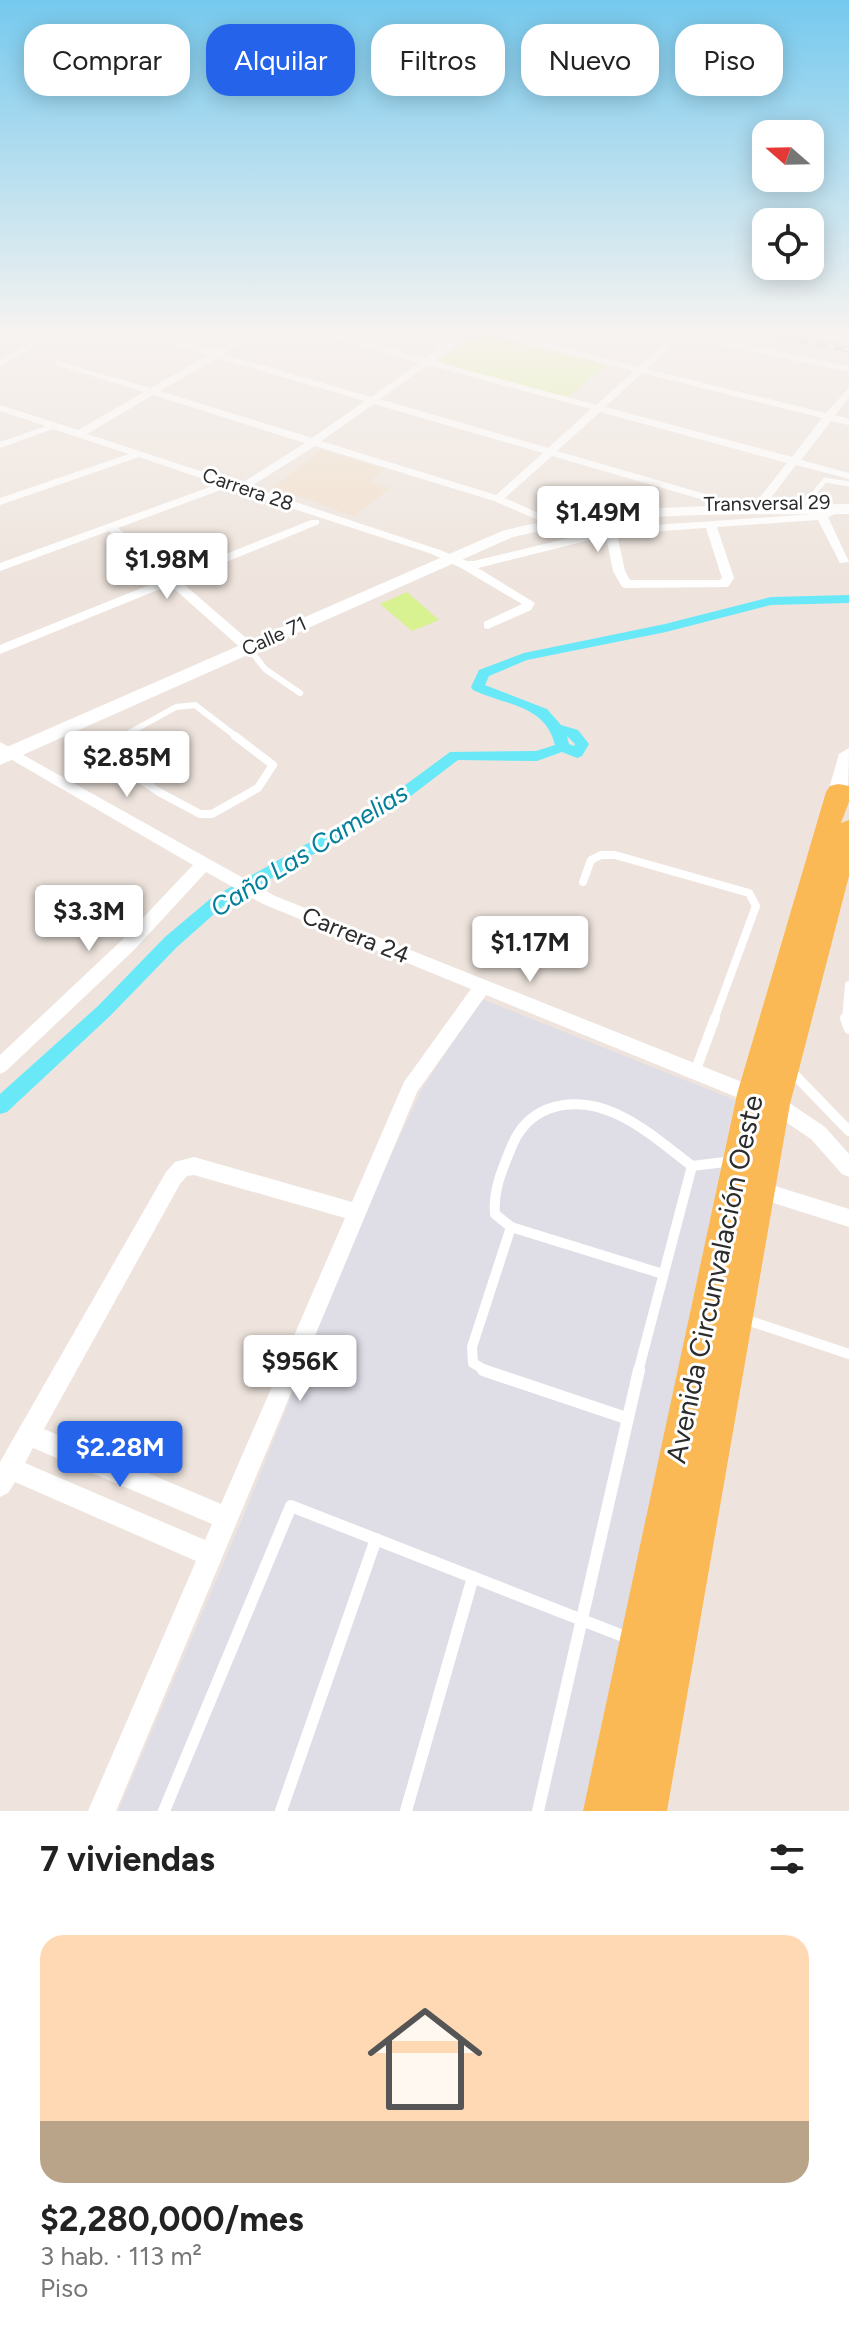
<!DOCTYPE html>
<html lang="es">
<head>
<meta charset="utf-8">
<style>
	:root { --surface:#fff; --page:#f2f2f2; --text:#222; --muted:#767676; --line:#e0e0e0; --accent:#2563eb }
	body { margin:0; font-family:Figtree,sans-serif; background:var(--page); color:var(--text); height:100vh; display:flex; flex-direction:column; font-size:30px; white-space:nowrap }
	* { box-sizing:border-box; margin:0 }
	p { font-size:26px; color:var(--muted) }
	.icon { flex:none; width:44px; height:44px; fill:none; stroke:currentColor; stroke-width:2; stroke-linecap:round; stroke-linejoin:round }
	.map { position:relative; height:1811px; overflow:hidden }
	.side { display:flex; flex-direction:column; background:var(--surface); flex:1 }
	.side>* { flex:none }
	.hud { position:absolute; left:24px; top:24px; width:802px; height:72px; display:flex; gap:16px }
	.needle { width:52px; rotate:290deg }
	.controls { position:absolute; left:752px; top:120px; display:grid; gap:16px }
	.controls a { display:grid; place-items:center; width:72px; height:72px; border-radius:16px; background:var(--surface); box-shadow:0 4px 20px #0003; font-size:40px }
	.price { position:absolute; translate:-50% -68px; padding:0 18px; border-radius:8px; background:#fff; color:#222; font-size:26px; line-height:52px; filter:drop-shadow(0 2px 4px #0008) }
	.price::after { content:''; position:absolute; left:50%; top:48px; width:24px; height:18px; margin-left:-12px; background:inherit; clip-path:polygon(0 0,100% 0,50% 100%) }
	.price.selected { background:var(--accent); color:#fff }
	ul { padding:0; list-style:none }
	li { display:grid; align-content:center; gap:16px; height:424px; padding:0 40px }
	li+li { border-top:2px solid var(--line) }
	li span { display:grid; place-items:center; height:248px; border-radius:24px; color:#555 }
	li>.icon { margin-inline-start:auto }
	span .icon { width:144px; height:144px; fill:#fffc; stroke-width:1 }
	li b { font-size:34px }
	h2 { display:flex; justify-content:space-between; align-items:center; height:96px; padding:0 40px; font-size:34px }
	.pill { padding:0 28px; border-radius:24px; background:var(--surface); box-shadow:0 4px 20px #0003; font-size:28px; line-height:72px }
	.pill.selected { background:var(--accent); color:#fff }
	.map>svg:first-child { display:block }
</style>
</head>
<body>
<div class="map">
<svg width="849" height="1811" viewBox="0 0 849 1811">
	<rect width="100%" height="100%" fill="#eee4dd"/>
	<path fill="#dfdee7" d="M 482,999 L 735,1100 L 585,1811 L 118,1811 L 243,1517 L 369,1201 L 423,1087 Z"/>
	<path fill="#f1dfcc" d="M 322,450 L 384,469 L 369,482 L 390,488 L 354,516 L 273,487 Z"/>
	<g fill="#d8f191">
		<path d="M 478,332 L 605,365 L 566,399 L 438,362 Z"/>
		<path d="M 407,592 L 439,620 L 412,631 L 380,604 Z"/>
	</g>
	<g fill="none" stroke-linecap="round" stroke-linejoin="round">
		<path fill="#69e9f8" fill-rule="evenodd" d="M 849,595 L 849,603 L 771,605 L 666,632 L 527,660 L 489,676 L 485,685 L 547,709 L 561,725 L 578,730 L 589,744 L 582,756 L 577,758 L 562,752 L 537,761 L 458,760 L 399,805 L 222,907 L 177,947 L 110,1016 L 7,1112 L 0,1114 L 0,1094 L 98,1006 L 165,937 L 210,899 L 389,797 L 450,752 L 536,751 L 555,745 C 545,704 506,706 473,690 L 471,687 L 479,670 L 524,653 L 665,624 L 771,597 ZM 567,736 L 575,744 L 574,746 L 569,744 Z"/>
		<g stroke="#fff" stroke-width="5">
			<path d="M 0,363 L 30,347 L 43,331"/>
			<path d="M 807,502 L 825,480 L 849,484"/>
		</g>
		<g stroke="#fff" stroke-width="6">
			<path d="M 248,647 L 265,669 L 300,693"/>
			<path d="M 120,738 L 176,707 L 195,705 L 238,738"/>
		</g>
		<g stroke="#fff" stroke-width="8">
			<path d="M 106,756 L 159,792 L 200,814 L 212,814 L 258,788 L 273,765 L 235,736"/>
			<path d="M 63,785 L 98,763 L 121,736"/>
			<path d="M 583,882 L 591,860 L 601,855 L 615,855 L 749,893 L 756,906 L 714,1020"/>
			<path d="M 846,1020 L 849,985"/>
		</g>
		<g stroke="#fff" stroke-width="10">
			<path d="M 845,1018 L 849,1029"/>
			<path d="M 791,1071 L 849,1131"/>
			<path d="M 695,1072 L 715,1018"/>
			<path d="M 663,1274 L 511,1227 L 495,1214 C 493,1190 502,1170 511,1148 C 518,1130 530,1116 548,1109 C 604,1089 651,1135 692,1166 L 733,1161"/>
			<path d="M 744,1319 L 849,1354"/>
			<path d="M 488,1372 L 473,1363 L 472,1347 L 511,1227"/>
			<path d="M 638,1372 L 692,1166"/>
		</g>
		<g stroke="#fff" stroke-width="12">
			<path d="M 483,1370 L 626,1418"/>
			<path d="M 164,1811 L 291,1506 L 628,1638"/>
			<path d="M 281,1811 L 376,1539"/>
			<path d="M 406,1811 L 473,1577"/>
			<path d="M 538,1811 L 639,1370"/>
		</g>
		<g fill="#fff" fill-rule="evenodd">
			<path d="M 131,331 L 146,331 L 215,351 L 249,331 L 260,331 L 223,354 L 371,397 L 419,363 L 309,331 L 325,331 L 425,358 L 464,331 L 474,331 L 434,361 L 596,405 L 634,371 L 481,331 L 497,331 L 639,367 L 674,335 L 668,331 L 682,331 L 849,366 L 849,372 L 682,337 L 647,369 L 826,413 L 849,388 L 849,397 L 835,415 L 849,419 L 849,425 L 831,421 L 801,460 L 849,473 L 849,479 L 796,465 L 766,504 L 762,505 L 756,502 L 787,463 L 600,412 L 557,451 L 726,500 L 726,504 L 718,504 L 552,456 L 505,498 L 556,521 L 558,523 L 552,526 L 494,501 L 315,446 L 250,487 L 440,550 L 467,561 L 474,561 L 611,528 L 814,514 L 840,506 L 846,509 L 828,517 L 849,562 L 840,563 L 818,520 L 717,527 L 734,578 L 728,587 L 626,588 L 622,587 L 613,571 L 606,536 L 478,568 L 535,603 L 531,610 L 488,629 L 484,628 L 484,622 L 522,604 L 461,568 L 432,554 L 242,492 L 233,492 L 233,488 L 229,487 L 118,528 L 173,575 L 311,520 L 319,520 L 319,524 L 180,581 L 253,644 L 253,650 L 243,650 L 170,585 L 0,654 L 0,645 L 164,579 L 109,531 L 0,571 L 0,563 L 218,484 L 139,457 L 0,505 L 0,498 L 129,454 L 53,429 L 0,448 L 0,442 L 46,426 L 0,411 L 0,405 L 78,430 L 144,392 L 56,365 L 56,361 L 151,388 L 208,355 ZM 217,358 L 365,401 L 312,438 L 160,391 ZM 428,365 L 591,409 L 548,448 L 380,399 ZM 642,373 L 822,418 L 792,457 L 605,407 ZM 153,395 L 305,443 L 240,484 L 87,434 ZM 374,404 L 543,453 L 496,495 L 321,441 ZM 706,528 L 722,578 L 720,580 L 630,580 L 625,571 L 617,534 Z"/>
			<path d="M 795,331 L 816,331 L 849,337 L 849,343 Z"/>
			<path d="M 0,742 L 275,896 L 782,1098 L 825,1127 L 849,1154 L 849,1177 L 842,1174 L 811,1139 L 768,1110 L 486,995 L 417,1092 L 116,1811 L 88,1811 L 196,1561 L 15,1482 L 8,1493 L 0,1497 L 0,1462 L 166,1172 L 175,1162 L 194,1157 L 352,1202 L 404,1082 L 471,989 L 263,904 L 206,872 L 134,950 L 6,1071 L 0,1074 L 0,1055 L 122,940 L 193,865 L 0,753 ZM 194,1175 L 345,1218 L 221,1504 L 44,1429 L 180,1184 L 187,1176 ZM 33,1448 L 212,1524 L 205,1540 L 25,1463 Z"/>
			<path d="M 759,1181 L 849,1209 L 849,1227 L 752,1196 L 749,1190 L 752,1184 Z"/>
		</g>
		<g fill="#fff" fill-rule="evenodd">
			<path d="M 849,504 L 849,514 C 736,515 624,510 513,537 L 0,765 L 0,750 L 502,531 C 617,502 732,506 849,504 Z"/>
			<path d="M 849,748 L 848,792 L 845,797 L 831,797 L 828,792 L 839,754 Z"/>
		</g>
		<path fill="#fbb956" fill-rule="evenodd" d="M 838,784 L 849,786 L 849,802 L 841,823 L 849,820 L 849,876 L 790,1104 L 667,1811 L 583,1811 L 737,1094 L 826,792 L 830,786 Z"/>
		<defs>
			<path id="rail" d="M 755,331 L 849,350"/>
		</defs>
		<use href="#rail" stroke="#9fa7b7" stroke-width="5"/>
		<use href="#rail" stroke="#fff" stroke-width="3" stroke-dasharray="9" stroke-linecap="butt"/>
	</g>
	<linearGradient id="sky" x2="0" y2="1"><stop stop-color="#75c9ee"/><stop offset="0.57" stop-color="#f7f3f0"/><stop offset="1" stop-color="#f7f3f0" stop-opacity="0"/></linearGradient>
	<rect width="849" height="585" fill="url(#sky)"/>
	<g text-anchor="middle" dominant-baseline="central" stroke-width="6" stroke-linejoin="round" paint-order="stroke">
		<g font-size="20" fill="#2c2c2c" stroke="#fff">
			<text transform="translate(248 489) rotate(19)">Carrera 28</text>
			<text transform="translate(767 503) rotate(-1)">Transversal 29</text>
			<text transform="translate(274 636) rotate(-24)">Calle 71</text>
		</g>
		<g font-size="24" fill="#2c2c2c" stroke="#fff">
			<text transform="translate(356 935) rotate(22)">Carrera 24</text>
		</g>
		<g font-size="26" font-style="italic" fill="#047f99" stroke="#fff">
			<text transform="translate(309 850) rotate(-32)">Caño Las Camelias</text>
		</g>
		<g font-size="28" fill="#2c2c2c" stroke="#fff">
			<text transform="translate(714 1279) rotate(-78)">Avenida Circunvalación Oeste</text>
		</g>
	</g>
</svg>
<div class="controls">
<a><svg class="needle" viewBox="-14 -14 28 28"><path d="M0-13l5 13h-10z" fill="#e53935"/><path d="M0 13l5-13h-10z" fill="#767676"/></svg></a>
<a><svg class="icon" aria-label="locate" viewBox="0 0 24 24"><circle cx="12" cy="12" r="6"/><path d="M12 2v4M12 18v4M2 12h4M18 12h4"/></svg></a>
</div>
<b class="price" style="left:598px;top:554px">$1.49M</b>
<b class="price" style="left:167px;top:601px">$1.98M</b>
<b class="price" style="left:127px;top:799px">$2.85M</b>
<b class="price" style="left:89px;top:953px">$3.3M</b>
<b class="price" style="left:530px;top:984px">$1.17M</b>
<b class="price" style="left:300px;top:1403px">$956K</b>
<b class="price selected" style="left:120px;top:1489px">$2.28M</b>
<div class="hud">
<a class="pill">Comprar</a>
<a class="pill selected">Alquilar</a>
<a class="pill">Filtros</a>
<a class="pill">Nuevo</a>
<a class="pill">Piso</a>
</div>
</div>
<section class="side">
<h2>7 viviendas<svg class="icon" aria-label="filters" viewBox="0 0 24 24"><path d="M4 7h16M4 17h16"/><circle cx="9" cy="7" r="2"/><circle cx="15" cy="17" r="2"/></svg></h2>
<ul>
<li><span style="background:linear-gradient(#ffd9b3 75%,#b9a48a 0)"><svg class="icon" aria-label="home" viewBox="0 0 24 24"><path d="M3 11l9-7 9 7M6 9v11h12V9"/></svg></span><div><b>$2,280,000/mes</b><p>3 hab. · 113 m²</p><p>Piso</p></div></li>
</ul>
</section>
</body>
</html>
